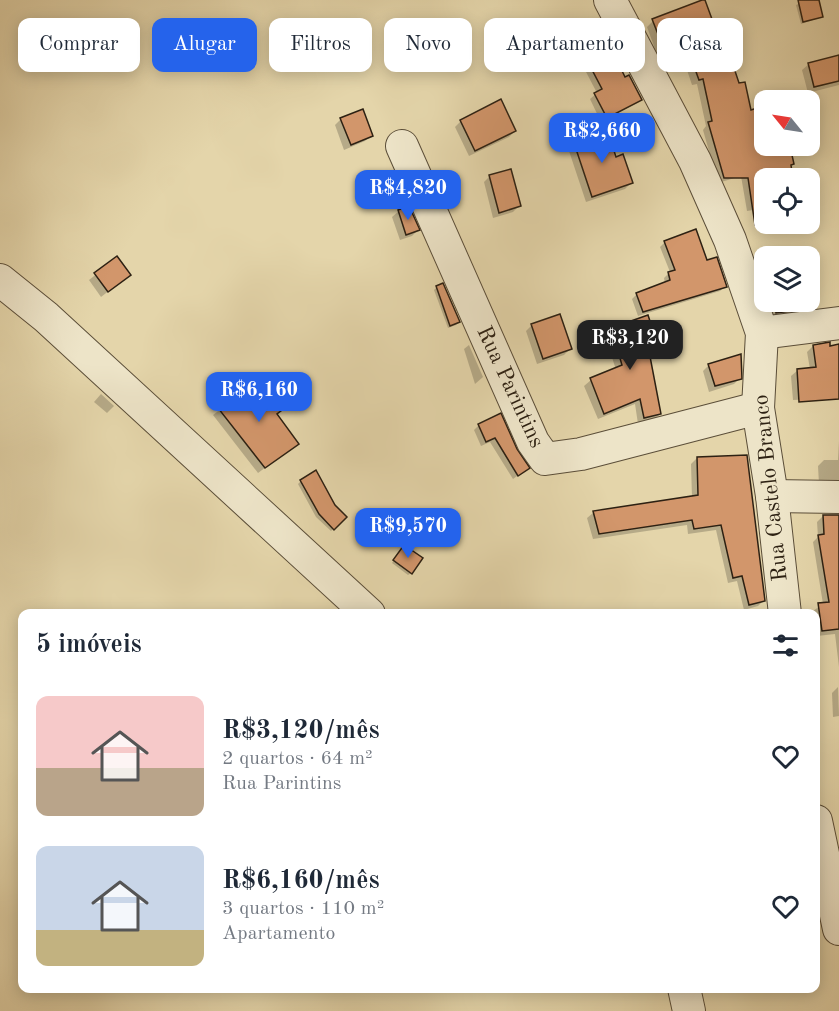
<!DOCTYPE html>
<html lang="pt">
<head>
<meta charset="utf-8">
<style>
	:root { --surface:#fff; --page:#f2f2f3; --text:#1f2937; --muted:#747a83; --accent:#2563eb }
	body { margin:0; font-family:"Old Standard TT",serif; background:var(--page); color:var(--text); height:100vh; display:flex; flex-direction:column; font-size:22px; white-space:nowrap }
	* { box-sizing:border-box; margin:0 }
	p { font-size:20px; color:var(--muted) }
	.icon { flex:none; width:33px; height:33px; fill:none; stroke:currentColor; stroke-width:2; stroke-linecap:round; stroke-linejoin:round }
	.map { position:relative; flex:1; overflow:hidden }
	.drawer { position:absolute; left:18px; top:609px; width:802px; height:384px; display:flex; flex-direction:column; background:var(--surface); border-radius:12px; box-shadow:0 3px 15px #0003 }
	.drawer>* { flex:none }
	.top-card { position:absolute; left:18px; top:18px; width:804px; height:54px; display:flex; gap:12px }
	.needle { width:39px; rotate:300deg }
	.controls { position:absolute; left:754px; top:90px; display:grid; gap:12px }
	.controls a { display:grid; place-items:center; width:66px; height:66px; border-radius:12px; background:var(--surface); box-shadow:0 3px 15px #0003; font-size:30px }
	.price { position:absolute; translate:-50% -51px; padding:0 14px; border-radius:12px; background:var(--accent); color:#fff; font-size:20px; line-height:39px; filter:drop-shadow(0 2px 3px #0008) }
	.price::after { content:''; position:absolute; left:50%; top:36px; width:18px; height:14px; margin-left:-9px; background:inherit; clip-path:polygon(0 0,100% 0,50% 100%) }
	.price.on { background:#222; color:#fff }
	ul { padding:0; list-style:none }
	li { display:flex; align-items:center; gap:18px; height:150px; padding:0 18px }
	li span { display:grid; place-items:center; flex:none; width:168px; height:120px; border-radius:12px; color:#555 }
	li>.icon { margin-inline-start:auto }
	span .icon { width:72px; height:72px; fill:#fffc; stroke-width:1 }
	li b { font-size:26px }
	h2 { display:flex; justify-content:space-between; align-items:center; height:72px; padding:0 18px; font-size:26px }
	.pill { padding:0 21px; border-radius:12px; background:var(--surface); box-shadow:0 3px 15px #0003; font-size:21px; line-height:54px }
	.pill.on { background:var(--accent); color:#fff }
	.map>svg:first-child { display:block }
</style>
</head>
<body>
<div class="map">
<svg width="839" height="1011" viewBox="0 0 839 1011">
	<rect width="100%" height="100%" fill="#e4d5aa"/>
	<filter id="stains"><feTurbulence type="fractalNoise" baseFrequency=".00333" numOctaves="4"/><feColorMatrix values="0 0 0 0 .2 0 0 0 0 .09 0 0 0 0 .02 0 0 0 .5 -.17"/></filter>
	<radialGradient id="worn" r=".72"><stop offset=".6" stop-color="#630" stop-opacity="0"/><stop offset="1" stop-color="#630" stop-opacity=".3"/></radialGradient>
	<g fill="#0003">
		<path d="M 808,0 L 818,0 L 822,17 L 801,24 L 796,5 Z"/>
		<path d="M 703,1 L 723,54 L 750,112 L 765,130 L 765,146 L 769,146 L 771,150 L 788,146 L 793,163 L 789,167 L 791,178 L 765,178 L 765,208 L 747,211 L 741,176 L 718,183 L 703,130 L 706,126 L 697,84 L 692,85 L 680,49 L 658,57 L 647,27 L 653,21 Z"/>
		<path d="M 839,57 L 839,85 L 808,93 L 802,70 L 809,64 Z"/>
		<path d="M 590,65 L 625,79 L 641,100 L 601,122 L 590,99 L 597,93 L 585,70 Z"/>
		<path d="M 341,119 L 372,135 L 365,141 L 344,150 L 335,125 Z"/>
		<path d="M 461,121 L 515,131 L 509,137 L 469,156 L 455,127 Z"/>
		<path d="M 574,142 L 615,158 L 631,183 L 625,189 L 586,202 L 568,148 Z"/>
		<path d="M 490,176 L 519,206 L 513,212 L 493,218 L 484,182 Z"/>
		<path d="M 399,211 L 418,230 L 412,236 L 400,240 L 392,217 Z"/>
		<path d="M 665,242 L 707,262 L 725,286 L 720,291 L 638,316 L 632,299 L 637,294 L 665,284 L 664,278 L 670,272 L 660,247 Z"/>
		<path d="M 117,258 L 129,275 L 101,297 L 89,280 Z"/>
		<path d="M 765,275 L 765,302 L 810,302 L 810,284 L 813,307 L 804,317 L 767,322 L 761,279 Z"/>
		<path d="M 437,287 L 459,322 L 456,325 L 448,328 L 434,290 Z"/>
		<path d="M 532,325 L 570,349 L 564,355 L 537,364 L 526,331 Z"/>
		<path d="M 612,329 L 655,343 L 647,349 L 660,414 L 654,420 L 638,424 L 635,404 L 598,419 L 584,386 L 591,380 L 616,370 L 605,335 Z"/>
		<path d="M 469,345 L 483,377 L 475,384 L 464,349 Z"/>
		<path d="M 813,346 L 839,346 L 839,398 L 793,400 L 791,376 L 798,370 L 810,369 L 807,352 Z"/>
		<path d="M 709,365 L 740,378 L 734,384 L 709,392 L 703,371 Z"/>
		<path d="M 259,380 L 275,415 L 297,444 L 258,473 L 213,415 Z"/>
		<path d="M 101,394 L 114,406 L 107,413 L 94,402 Z"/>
		<path d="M 479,425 L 515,450 L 528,468 L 513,479 L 490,442 L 481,446 L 474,430 Z"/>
		<path d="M 839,441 L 839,487 L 819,484 L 818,466 L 824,460 L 838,460 Z"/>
		<path d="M 697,458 L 764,600 L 758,606 L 744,610 L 737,581 L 728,583 L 716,530 L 688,534 L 687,525 L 593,539 L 587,518 L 593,513 L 692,498 L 691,464 Z"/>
		<path d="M 301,481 L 345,517 L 331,531 L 316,517 L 298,484 Z"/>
		<path d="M 839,515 L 839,667 L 835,634 L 817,636 L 816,614 L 813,611 L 823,604 L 813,542 L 818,537 L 817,522 L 823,516 Z"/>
		<path d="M 402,549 L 411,573 L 408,575 L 392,563 Z"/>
		<path d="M 838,687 L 839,716 L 833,717 L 832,693 Z"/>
	</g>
	<g fill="#d2966b" stroke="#2d2113" stroke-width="1.5">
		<path d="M 702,0 L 705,0 L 724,52 L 728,50 L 739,83 L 745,82 L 751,110 L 760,107 L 765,124 L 765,150 L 790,146 L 794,164 L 791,165 L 793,178 L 765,178 L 765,224 L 755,225 L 748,178 L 724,178 L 708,122 L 712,121 L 703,79 L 699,80 L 686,44 L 665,52 L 652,19 Z"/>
		<path d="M 798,0 L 819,0 L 823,17 L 803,22 Z"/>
		<path d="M 613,52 L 625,77 L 629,75 L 642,100 L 607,118 L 594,93 L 602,89 L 589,64 Z"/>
		<path d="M 839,55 L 839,81 L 814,87 L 808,63 Z"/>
		<path d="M 501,99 L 516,131 L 475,151 L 460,120 Z"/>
		<path d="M 363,109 L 373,136 L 351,145 L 340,118 Z"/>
		<path d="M 607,129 L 616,157 L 623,154 L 633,183 L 592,197 L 573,140 Z"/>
		<path d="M 511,169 L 521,206 L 499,213 L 489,175 Z"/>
		<path d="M 409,206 L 420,230 L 406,235 L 398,210 Z"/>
		<path d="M 696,229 L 707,260 L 717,257 L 727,287 L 643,312 L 636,293 L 670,280 L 668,272 L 675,270 L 664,241 Z"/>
		<path d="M 117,256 L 131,275 L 108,292 L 94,273 Z"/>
		<path d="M 443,283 L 460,322 L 450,326 L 436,286 Z"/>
		<path d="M 774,302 L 814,302 L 815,308 L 776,313 Z"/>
		<path d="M 560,314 L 572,349 L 543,359 L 531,324 Z"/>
		<path d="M 648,315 L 657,343 L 648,346 L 661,414 L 644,418 L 640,399 L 604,414 L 590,378 L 622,365 L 611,328 Z"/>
		<path d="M 830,342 L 830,346 L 839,344 L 839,399 L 799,402 L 797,369 L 816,367 L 813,345 Z"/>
		<path d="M 741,354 L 742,379 L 715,386 L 708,364 Z"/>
		<path d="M 259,378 L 282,410 L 277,414 L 299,444 L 265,468 L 218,408 Z"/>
		<path d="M 501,413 L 517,449 L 530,468 L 518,476 L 495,438 L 486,442 L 478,424 Z"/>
		<path d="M 747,455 L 765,601 L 749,605 L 742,576 L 733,578 L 721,525 L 694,529 L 692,520 L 599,534 L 593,511 L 698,495 L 697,457 Z"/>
		<path d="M 316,470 L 335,505 L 347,517 L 334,530 L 319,514 L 300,480 Z"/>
		<path d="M 823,515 L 839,515 L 839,629 L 822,631 L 818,603 L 829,602 L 818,535 L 824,534 Z"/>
		<path d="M 404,545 L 423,558 L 412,574 L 393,560 Z"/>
	</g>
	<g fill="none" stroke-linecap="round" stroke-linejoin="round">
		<defs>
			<g id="minor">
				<path d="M 610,0 L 695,161 L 730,240 L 762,333 L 758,408 L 772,496 L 785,614"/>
				<path d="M 402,146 L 533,442 L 545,459 L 581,454 L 758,408"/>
				<path d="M 0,280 L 46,317 L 369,614"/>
				<path d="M 762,333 L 839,323"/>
				<path d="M 772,496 L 839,497"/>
				<path d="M 816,821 L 839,929"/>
				<path d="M 684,988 L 689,1011"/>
			</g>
		</defs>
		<use href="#minor" stroke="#5b4e39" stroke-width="34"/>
		<use href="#minor" stroke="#ede4c8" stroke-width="32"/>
	</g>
	<g text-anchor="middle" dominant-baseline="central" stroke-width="5" stroke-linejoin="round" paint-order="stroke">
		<g font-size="22" fill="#2d2113" stroke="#ede4c8">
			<text transform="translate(510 387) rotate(65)">Rua Parintins</text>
			<text transform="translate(771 488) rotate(-96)">Rua Castelo Branco</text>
		</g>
	</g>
	<rect width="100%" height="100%" filter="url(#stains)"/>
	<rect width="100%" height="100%" fill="url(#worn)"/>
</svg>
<div class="controls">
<a><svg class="needle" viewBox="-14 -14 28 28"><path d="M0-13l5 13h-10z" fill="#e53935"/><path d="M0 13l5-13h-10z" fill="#747a83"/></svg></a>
<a><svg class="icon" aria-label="locate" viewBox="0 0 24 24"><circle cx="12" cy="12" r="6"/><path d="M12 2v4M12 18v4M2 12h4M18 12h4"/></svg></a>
<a><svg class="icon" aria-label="layers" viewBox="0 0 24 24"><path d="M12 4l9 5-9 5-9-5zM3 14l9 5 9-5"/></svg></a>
</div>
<b class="price" style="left:602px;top:164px">R$2,660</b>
<b class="price" style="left:408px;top:221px">R$4,820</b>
<b class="price on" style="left:630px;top:371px">R$3,120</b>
<b class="price" style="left:259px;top:423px">R$6,160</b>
<b class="price" style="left:408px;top:559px">R$9,570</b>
<div class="top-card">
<a class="pill">Comprar</a>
<a class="pill on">Alugar</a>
<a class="pill">Filtros</a>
<a class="pill">Novo</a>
<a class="pill">Apartamento</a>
<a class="pill">Casa</a>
</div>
<section class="drawer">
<h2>5 imóveis<svg class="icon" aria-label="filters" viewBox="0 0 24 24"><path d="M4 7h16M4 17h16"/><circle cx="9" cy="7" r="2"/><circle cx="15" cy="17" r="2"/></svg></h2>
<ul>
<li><span style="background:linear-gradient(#f6c9c9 60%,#b9a48a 0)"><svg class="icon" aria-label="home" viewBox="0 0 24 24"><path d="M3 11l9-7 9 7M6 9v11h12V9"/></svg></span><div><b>R$3,120/mês</b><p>2 quartos · 64 m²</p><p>Rua Parintins</p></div><svg class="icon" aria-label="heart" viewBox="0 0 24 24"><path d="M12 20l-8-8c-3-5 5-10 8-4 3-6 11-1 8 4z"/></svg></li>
<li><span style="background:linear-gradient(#c9d6e8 70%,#c2b280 0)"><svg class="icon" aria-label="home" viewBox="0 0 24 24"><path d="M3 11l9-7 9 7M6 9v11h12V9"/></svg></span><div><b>R$6,160/mês</b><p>3 quartos · 110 m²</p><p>Apartamento</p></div><svg class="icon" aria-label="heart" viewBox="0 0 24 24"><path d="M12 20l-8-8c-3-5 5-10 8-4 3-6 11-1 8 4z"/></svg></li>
</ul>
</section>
</div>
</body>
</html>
